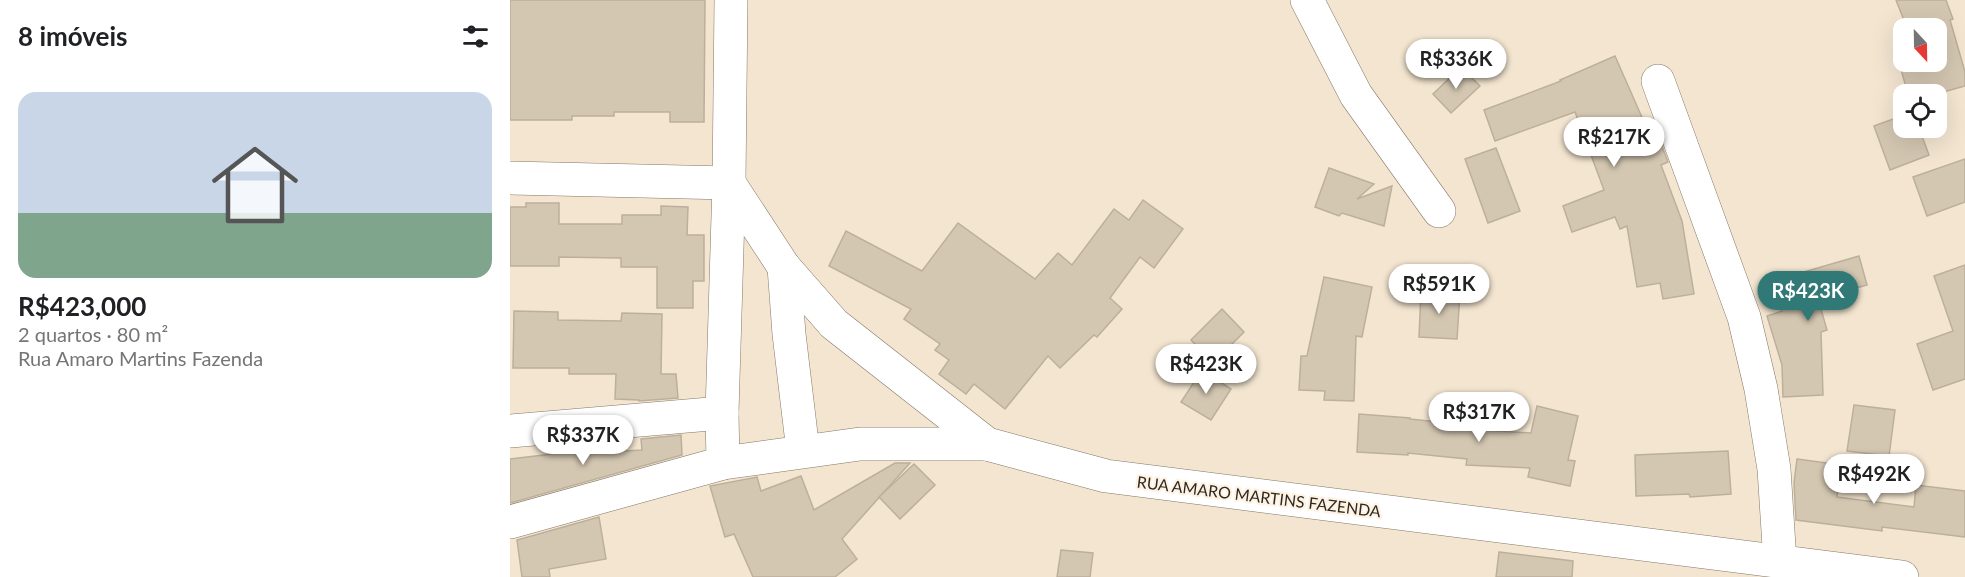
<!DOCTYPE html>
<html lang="pt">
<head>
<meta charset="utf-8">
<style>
	:root { --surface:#fff; --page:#f2f2f2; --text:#202124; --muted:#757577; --accent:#307977 }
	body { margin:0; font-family:Lato,sans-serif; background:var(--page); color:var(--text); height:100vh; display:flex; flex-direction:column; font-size:22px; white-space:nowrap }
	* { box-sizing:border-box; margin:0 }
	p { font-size:20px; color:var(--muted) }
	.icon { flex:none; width:33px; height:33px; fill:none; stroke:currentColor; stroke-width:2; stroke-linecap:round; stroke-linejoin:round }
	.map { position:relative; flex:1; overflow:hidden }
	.side { display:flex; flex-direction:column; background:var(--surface); width:510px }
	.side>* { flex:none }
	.needle { width:39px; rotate:158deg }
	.controls { position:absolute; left:1383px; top:18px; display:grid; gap:12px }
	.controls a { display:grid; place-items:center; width:54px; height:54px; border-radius:12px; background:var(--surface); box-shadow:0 6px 24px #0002; font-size:30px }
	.price { position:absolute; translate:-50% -51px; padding:0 14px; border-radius:21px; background:#fff; color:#222; font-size:20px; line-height:39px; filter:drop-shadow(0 2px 3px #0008) }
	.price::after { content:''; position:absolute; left:50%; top:36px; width:18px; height:14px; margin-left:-9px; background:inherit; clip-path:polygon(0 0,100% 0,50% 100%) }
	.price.selected { background:var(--accent); color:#fff }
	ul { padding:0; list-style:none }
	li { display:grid; align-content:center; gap:12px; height:318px; padding:0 18px }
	li span { display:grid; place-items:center; height:186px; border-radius:18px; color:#555 }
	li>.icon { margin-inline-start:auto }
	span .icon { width:108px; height:108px; fill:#fffc; stroke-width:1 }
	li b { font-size:26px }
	h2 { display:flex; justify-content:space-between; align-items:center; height:72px; padding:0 18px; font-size:26px }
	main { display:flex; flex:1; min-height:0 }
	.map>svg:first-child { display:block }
</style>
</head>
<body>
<main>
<section class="side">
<h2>8 imóveis<svg class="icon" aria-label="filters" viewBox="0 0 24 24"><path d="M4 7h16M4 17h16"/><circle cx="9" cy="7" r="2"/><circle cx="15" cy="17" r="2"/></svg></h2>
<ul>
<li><span style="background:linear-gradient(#c9d6e8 65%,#7fa58c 0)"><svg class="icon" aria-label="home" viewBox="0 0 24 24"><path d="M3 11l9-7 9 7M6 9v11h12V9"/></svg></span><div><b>R$423,000</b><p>2 quartos · 80 m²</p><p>Rua Amaro Martins Fazenda</p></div></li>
</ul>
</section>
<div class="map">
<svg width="1455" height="577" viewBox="0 0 1455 577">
	<rect width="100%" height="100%" fill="#f3e5d0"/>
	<g fill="#d4c7b2" stroke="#bcaf9b" stroke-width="1.5">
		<path d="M 0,0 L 195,0 L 194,122 L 160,122 L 160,112 L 104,112 L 104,116 L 62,116 L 62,120 L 0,120 Z"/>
		<path d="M 1386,0 L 1436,0 L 1443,19 L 1440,20 L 1455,72 L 1455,86 L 1426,94 L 1398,94 L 1388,59 L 1394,57 L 1394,62 L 1426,62 L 1426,28 L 1397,28 Z"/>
		<path d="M 1105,56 L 1138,131 L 1145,128 L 1158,162 L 1151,165 L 1172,221 L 1184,294 L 1153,299 L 1150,283 L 1127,287 L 1117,226 L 1110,229 L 1105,217 L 1062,232 L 1053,206 L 1094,190 L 1065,112 L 985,141 L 974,110 L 1051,81 L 1050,80 Z"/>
		<path d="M 951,67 L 970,86 L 941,113 L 923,94 Z"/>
		<path d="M 1394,115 L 1394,128 L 1409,128 L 1419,155 L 1380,170 L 1364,126 Z"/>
		<path d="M 986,148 L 1010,211 L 978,223 L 955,159 Z"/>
		<path d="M 1455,159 L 1455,202 L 1417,216 L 1403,177 Z"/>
		<path d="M 819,168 L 864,184 L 847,199 L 882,186 L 874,226 L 832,213 L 829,216 L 805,207 Z"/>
		<path d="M 633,200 L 673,229 L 644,268 L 630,257 L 600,298 L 612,309 L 587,337 L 584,335 L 550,368 L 538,356 L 495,409 L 464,384 L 456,394 L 429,374 L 439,360 L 425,350 L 430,344 L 394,319 L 401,309 L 319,266 L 336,231 L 412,271 L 448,223 L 525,279 L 548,253 L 562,265 L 604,209 L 619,220 Z"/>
		<path d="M 16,203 L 49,203 L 49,224 L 112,224 L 112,215 L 151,215 L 151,206 L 178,207 L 177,235 L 194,235 L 194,281 L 183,281 L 183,308 L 147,308 L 147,267 L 111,267 L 111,258 L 49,257 L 49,266 L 0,266 L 0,207 L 16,207 Z"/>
		<path d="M 1349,256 L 1357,285 L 1308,299 L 1317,330 L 1311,332 L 1313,395 L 1273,397 L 1272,365 L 1257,316 L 1272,311 L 1263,281 Z"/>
		<path d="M 1455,265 L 1455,379 L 1423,390 L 1407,344 L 1443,331 L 1424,276 Z"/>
		<path d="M 814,277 L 862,287 L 852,337 L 846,336 L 844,401 L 814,400 L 815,391 L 789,390 L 791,356 L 797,356 Z"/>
		<path d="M 911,291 L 950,293 L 947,339 L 909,337 Z"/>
		<path d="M 712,309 L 734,332 L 703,363 L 681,340 Z"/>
		<path d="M 4,311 L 48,312 L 48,320 L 111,321 L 112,313 L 152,314 L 151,374 L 166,374 L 168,398 L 129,401 L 129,400 L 105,399 L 106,374 L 59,374 L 59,368 L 3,368 Z"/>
		<path d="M 692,370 L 721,389 L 701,420 L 671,402 Z"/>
		<path d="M 1344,405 L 1385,410 L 1379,456 L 1337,451 Z"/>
		<path d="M 1027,406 L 1068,416 L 1058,460 L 1065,461 L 1060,486 L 1018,477 L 1020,468 L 956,465 L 957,459 L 898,453 L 898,455 L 847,452 L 849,414 L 900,418 L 900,419 L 956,425 L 955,429 L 1021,433 Z"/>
		<path d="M 171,435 L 172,455 L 0,503 L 0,459 L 42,454 L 42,451 L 82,448 L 82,453 L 132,450 L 131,439 Z"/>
		<path d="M 1218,451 L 1221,494 L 1180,497 L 1179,494 L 1126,496 L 1125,455 Z"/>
		<path d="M 1287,459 L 1331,465 L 1327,497 L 1404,507 L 1406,485 L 1455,491 L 1455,537 L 1372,527 L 1372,531 L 1286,520 L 1284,483 Z"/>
		<path d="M 385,463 L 400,463 L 332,539 L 347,559 L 325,577 L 243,577 L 224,534 L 215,537 L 200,486 L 247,477 L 251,491 L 291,476 L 304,510 Z"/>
		<path d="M 404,464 L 425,485 L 390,519 L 369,497 Z"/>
		<path d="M 89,517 L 96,559 L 39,569 L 40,577 L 12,577 L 7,540 Z"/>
		<path d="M 551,550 L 583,553 L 580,577 L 547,577 Z"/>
		<path d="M 989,552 L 1063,561 L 1062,577 L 986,577 Z"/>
	</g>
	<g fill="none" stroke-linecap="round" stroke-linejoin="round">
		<defs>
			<g id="minor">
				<path d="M 797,0 L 846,95 L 929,211"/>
				<path d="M 1148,81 L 1234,317 L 1251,389 L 1264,469 L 1270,562"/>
				<path d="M 0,178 L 219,183"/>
				<path d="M 219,183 L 274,267 L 324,324 L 477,444 L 596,476 L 1392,577"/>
				<path d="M 274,267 L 279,334 L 293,451"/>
				<path d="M 0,431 L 212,413"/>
				<path d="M 213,463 L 350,444 L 477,444"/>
				<path d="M 0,522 L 213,463 L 212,413 L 219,183 L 221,0"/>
			</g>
		</defs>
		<use href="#minor" stroke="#847865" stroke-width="34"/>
		<use href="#minor" stroke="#fff" stroke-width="33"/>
	</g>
	<g text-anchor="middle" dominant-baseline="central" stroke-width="4.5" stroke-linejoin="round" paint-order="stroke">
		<g font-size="16" fill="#2e2821" stroke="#fef2e2">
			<text transform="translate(749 496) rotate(7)">RUA AMARO MARTINS FAZENDA</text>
		</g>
	</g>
</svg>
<div class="controls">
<a><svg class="needle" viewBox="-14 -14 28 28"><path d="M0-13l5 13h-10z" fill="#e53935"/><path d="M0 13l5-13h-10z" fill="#757577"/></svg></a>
<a><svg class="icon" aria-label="locate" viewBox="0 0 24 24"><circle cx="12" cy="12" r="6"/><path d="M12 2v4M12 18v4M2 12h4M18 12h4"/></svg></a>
</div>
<b class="price" style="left:946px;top:90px">R$336K</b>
<b class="price" style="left:1104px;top:168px">R$217K</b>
<b class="price" style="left:929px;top:315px">R$591K</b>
<b class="price selected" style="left:1298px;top:322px">R$423K</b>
<b class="price" style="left:696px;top:395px">R$423K</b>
<b class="price" style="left:969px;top:443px">R$317K</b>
<b class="price" style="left:73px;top:466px">R$337K</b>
<b class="price" style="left:1364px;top:505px">R$492K</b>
</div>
</main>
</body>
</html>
